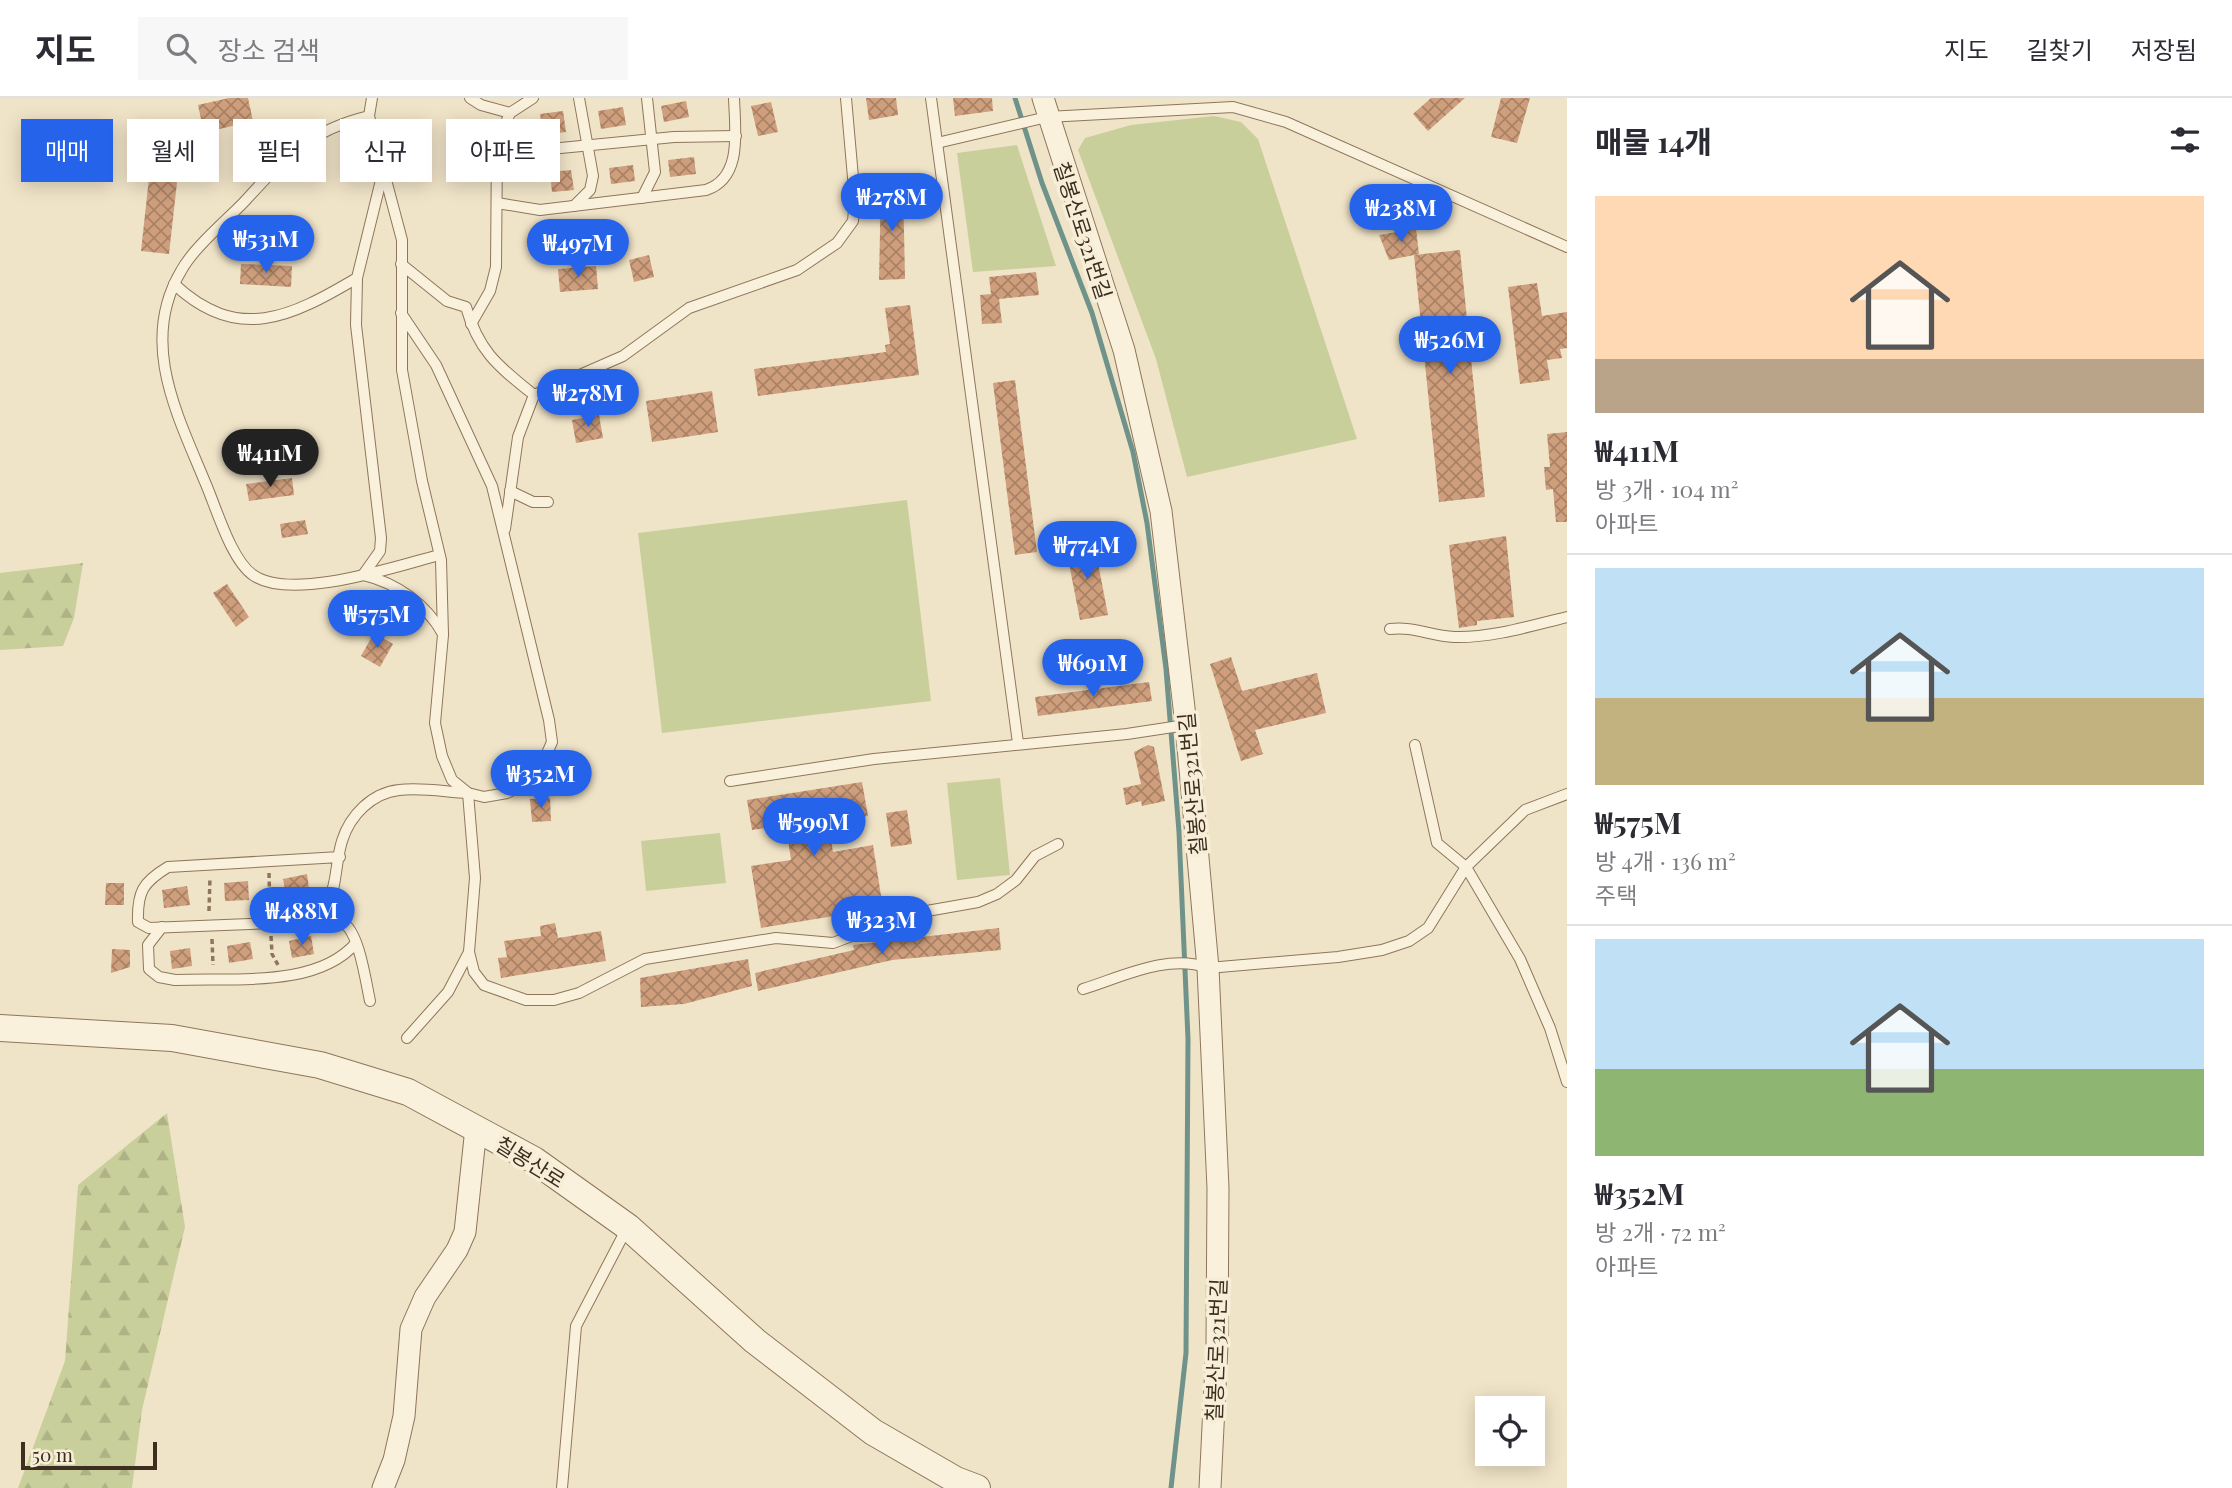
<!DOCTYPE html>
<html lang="ko">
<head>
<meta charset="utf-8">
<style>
	:root { --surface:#fff; --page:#f7f7f7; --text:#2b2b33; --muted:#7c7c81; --line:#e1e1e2; --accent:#2563eb }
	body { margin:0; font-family:"Playfair Display","Noto Sans KR",serif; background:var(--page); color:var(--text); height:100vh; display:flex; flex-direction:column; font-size:26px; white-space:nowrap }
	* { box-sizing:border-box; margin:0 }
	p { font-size:23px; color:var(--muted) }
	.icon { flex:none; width:38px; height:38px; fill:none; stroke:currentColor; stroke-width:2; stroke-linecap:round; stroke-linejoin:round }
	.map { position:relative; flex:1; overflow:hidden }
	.drawer { display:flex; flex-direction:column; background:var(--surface); width:665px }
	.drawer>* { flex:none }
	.top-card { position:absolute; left:21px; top:21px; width:665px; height:63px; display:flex; gap:14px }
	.controls { position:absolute; left:1475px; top:1298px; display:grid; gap:14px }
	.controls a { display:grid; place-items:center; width:70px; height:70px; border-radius:0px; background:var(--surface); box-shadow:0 4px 18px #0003; font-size:35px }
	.scale { position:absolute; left:21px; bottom:18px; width:136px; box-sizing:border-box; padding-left:7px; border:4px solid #3d2e20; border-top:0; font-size:19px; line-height:24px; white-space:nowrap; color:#3d2e20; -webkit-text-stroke:5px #f7eed8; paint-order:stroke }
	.price { position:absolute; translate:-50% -60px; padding:0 16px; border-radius:24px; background:var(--accent); color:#fff; font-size:23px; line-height:46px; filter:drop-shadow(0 2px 4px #0008) }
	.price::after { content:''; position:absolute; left:50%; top:42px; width:21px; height:16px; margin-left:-10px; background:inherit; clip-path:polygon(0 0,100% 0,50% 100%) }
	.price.current { background:#222; color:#fff }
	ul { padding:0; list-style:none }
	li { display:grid; align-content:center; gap:14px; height:371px; padding:0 28px }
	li+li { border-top:2px solid var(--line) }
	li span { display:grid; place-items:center; height:217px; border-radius:0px; color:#555 }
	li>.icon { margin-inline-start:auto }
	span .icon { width:126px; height:126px; fill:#fffc; stroke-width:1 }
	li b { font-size:30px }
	h2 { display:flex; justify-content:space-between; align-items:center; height:84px; padding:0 28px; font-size:30px }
	.chip { padding:0 24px; border-radius:0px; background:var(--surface); box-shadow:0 4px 18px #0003; font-size:24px; line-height:63px }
	.chip.current { background:var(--accent); color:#fff }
	header { display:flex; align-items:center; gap:42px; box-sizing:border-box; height:98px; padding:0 35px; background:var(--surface); border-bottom:2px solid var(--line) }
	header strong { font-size:33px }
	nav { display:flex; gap:38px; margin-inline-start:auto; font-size:24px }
	.search { width:490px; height:63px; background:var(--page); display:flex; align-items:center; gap:18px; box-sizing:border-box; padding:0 24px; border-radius:0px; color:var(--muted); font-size:26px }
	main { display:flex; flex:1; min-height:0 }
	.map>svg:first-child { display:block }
</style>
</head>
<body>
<header>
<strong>지도</strong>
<div class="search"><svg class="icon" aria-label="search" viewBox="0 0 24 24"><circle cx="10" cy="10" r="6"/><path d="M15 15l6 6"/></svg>장소 검색</div>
<nav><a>지도</a><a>길찾기</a><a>저장됨</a></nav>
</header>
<main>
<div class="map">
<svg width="1567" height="1390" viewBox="0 0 1567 1390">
	<defs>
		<pattern id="forest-firs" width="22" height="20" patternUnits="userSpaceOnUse" patternTransform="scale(1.75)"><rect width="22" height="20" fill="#c9cf9b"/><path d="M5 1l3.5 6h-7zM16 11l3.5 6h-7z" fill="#aeb285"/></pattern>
		<pattern id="building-cross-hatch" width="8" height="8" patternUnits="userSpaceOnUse" patternTransform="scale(1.75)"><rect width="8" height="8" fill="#cf9f7d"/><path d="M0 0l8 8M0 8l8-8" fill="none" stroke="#a98266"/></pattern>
	</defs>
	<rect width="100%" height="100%" fill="#f0e4c8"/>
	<g fill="#c9cf9b">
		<path d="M 1214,18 L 1241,24 L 1258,41 L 1357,341 L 1187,379 L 1156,261 L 1078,52 L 1085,40 L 1131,27 Z"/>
		<path d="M 1017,47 L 1056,168 L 973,174 L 957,55 Z"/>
		<path d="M 907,402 L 931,603 L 662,635 L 638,435 Z"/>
		<path d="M 1000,680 L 1010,777 L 957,782 L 947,685 Z"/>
		<path d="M 720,735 L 726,785 L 646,793 L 641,743 Z"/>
	</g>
	<g fill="url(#forest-firs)">
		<path d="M 83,465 L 74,520 L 63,548 L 0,552 L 0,475 Z"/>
		<path d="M 167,1015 L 185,1129 L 142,1312 L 132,1390 L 18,1390 L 65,1263 L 78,1087 Z"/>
	</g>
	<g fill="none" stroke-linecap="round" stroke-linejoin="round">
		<path stroke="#6f938a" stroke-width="5" d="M 1015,0 L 1042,85 L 1092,215 L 1133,354 L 1147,425 L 1166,571 L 1179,734 L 1188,941 L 1186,1255 L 1171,1390"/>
	</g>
	<g fill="url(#building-cross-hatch)">
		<path d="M 229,0 L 248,0 L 253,23 L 182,40 L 169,156 L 141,153 L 155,25 L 203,30 L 198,7 Z"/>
		<path d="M 866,0 L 896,0 L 898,17 L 869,22 Z"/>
		<path d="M 953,0 L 992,0 L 993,13 L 955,18 Z"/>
		<path d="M 1431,0 L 1465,0 L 1428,33 L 1413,16 Z"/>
		<path d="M 1501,0 L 1530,0 L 1517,45 L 1491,39 Z"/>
		<path d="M 686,3 L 689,19 L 664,24 L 661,8 Z"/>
		<path d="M 771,4 L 778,34 L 758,38 L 751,8 Z"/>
		<path d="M 623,9 L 626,27 L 601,31 L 598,13 Z"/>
		<path d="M 563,13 L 566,34 L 543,37 L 540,16 Z"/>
		<path d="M 476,42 L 480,71 L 464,74 L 459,44 Z"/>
		<path d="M 694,59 L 696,76 L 670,79 L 668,62 Z"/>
		<path d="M 633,67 L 635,83 L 611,86 L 609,70 Z"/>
		<path d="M 571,72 L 574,92 L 552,94 L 550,74 Z"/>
		<path d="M 881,86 L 903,86 L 905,181 L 879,182 Z"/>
		<path d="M 1416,131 L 1419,156 L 1389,162 L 1379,137 Z"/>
		<path d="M 1460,152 L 1485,399 L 1439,404 L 1414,157 Z"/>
		<path d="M 649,157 L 654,179 L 634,184 L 629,162 Z"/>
		<path d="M 241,166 L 292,168 L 291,189 L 240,186 Z"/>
		<path d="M 596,168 L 598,191 L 560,194 L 558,171 Z"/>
		<path d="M 1036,174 L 1039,197 L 999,201 L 1002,225 L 982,226 L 980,197 L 991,196 L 989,179 Z"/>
		<path d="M 1537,185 L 1542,218 L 1567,214 L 1567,250 L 1560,251 L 1562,260 L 1547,262 L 1550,282 L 1520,286 L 1508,189 Z"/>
		<path d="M 910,207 L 919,277 L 758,298 L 754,271 L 886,254 L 885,247 L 890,246 L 885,210 Z"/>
		<path d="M 1015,282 L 1037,454 L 1015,457 L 993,285 Z"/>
		<path d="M 712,293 L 718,334 L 652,344 L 646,303 Z"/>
		<path d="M 599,317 L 603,340 L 576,345 L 572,322 Z"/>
		<path d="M 1567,334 L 1567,424 L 1556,424 L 1553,391 L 1546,392 L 1544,369 L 1550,369 L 1547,336 Z"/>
		<path d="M 292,380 L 294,397 L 249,403 L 246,386 Z"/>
		<path d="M 305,422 L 308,436 L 282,440 L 280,426 Z"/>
		<path d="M 1506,438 L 1514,519 L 1477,523 L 1477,527 L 1459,530 L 1449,447 Z"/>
		<path d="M 1094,444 L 1108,517 L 1080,522 L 1066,450 Z"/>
		<path d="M 227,486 L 249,519 L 236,529 L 213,495 Z"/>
		<path d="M 374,535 L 393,546 L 380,569 L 361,558 Z"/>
		<path d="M 1231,559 L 1242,593 L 1317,575 L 1326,615 L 1255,632 L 1263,656 L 1241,663 L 1210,566 Z"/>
		<path d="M 1149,584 L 1152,603 L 1038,618 L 1035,599 Z"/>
		<path d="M 1148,647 L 1154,649 L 1165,703 L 1142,708 L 1141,703 L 1126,707 L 1123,690 L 1141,686 L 1134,654 Z"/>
		<path d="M 862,684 L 868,718 L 828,724 L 833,754 L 873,747 L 883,810 L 761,830 L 751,768 L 791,762 L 786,727 L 752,732 L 747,702 Z"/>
		<path d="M 550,700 L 551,723 L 532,724 L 530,701 Z"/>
		<path d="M 907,712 L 912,746 L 891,749 L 886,715 Z"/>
		<path d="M 307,776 L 310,797 L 287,801 L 283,781 Z"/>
		<path d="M 248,783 L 249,802 L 225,803 L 224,785 Z"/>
		<path d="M 106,785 L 124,785 L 124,807 L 105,807 Z"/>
		<path d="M 187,788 L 190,807 L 164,810 L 162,792 Z"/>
		<path d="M 555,825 L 558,840 L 601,833 L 606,863 L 501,880 L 498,860 L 507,859 L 504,843 L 541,838 L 540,828 Z"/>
		<path d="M 999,830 L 1001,852 L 892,862 L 758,893 L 755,875 L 854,852 L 853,847 Z"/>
		<path d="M 311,838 L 314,856 L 292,860 L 289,843 Z"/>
		<path d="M 250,844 L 253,861 L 229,865 L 227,848 Z"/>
		<path d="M 190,850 L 192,868 L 172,871 L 170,853 Z"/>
		<path d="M 112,851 L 130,852 L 130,869 L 111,875 Z"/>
		<path d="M 748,861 L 752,888 L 684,906 L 641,909 L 640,880 Z"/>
	</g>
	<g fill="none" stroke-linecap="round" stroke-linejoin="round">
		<defs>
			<g id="service">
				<path d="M 372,0 L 369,18 L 402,142 L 402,272 L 422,383 L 441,462 L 443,537 L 435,625 L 442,658 L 452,682 L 468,695 L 484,699 L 507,695 L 527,685 L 541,669 L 552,644 L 549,622 L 492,388 L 436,267 L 401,215"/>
				<path d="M 470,0 L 481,7 L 510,15"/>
				<path d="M 931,0 L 1018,645"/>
				<path d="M 369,18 C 310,32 285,59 245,103 C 226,123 194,149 181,173 C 139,244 177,316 205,384 C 216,409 231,462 253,477 C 291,504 397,468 439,457"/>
				<path d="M 502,35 L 540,52 L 674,39 L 736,38"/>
				<path d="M 937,45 L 1047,19 L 1233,9 L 1286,24 L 1567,149"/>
				<path d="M 642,100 L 655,74 L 647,0"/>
				<path d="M 497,105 L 540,112 L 706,92 C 743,80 735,32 734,0"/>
				<path d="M 574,108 L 590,92 L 593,78 L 579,0"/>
				<path d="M 401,166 L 447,203 L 466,209 C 479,254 498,268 534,297"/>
				<path d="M 357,180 L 356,227 L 381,440 L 380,453 L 363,477 C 397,485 426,506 443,536"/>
				<path d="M 174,186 C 238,246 291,219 357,180 L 383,74"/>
				<path d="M 471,226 L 490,193 L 496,169 L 497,46 L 510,15 L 533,0"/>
				<path d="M 510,393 L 533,404 L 548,404"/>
				<path d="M 505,431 L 518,339 L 534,297 L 623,258 L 689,210 L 797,172 L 837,145 L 853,123 L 855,102 L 846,0"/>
				<path d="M 1390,531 C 1413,528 1431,538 1454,539 C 1492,540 1530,528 1567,519"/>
				<path d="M 1415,647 L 1437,745 L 1466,769 L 1520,861 L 1550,930 L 1567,984"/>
				<path d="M 730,683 L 874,661 L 1127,636 L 1186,627"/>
				<path d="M 340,759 L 168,769 C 143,784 137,794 138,824 L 149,830 L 297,824 C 343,811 331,779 342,743 C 350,717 372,695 399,692 C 421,689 446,694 468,695 L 475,780 L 469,854 L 474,874 L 484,887 L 526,902 L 554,902 L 579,895 L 645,861 L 776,840 L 833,845 L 910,816 L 978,804 L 997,796 L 1016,782 L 1035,758 L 1058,746"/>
				<path d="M 315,819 C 324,821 335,821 343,825 C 359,833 366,885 370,903"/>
				<path d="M 162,829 L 148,847 L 149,871 L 159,879 L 175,882 C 232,879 316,891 356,845"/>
				<path d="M 1083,891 C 1122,879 1168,855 1208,870 L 1338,859 L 1382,852 L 1409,843 L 1428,830 L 1466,769 L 1525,712 L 1567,696"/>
				<path d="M 407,940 L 448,894 L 469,854"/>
				<path d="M 562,1390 L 576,1228 L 627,1130"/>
			</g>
			<g id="minor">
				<path d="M 1043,0 L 1124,252 L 1161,413 L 1186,627 L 1208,870 L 1218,1090 L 1217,1247 L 1210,1390"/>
				<path d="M 383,1390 L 394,1362 L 404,1318 L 411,1231 L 425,1199 L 457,1152 L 465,1134 L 476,1030"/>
			</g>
			<path id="tertiary" d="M 0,930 L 172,940 L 320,967 L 408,994 L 534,1062 L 628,1129 L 755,1243 L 873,1334 L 956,1382 L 977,1390"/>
		</defs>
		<use href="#service" stroke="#8d765c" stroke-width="12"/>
		<use href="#minor" stroke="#8d765c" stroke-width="23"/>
		<use href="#tertiary" stroke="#8d765c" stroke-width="28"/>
		<g stroke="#8d765c" stroke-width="3.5" stroke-dasharray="5 3.5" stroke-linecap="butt">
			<path d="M 269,775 L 270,812"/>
			<path d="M 209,813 L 210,779"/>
			<path d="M 271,838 L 272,856 L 278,867"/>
			<path d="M 212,841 L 213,867"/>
		</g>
		<use href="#service" stroke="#faf1dc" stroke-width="10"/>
		<use href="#minor" stroke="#faf1dc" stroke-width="21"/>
		<use href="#tertiary" stroke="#faf1dc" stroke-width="26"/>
	</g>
	<g text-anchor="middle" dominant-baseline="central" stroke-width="7" stroke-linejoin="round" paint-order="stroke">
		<g font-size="21" fill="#3d2e20" stroke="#f7eed8">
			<text transform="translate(1084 132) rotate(72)">칠봉산로321번길</text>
			<text transform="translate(1191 686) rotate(-95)">칠봉산로321번길</text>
			<text transform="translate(531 1063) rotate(32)">칠봉산로</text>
			<text transform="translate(1215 1252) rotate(-88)">칠봉산로321번길</text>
		</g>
	</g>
</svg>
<div class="controls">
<a><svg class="icon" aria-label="locate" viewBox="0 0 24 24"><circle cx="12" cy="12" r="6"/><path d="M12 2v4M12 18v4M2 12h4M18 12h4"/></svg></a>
</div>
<div class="scale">50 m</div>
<b class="price" style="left:892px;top:135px">₩278M</b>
<b class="price" style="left:1401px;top:146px">₩238M</b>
<b class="price" style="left:266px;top:177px">₩531M</b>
<b class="price" style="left:578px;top:181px">₩497M</b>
<b class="price" style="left:1450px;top:278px">₩526M</b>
<b class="price" style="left:588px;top:331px">₩278M</b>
<b class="price current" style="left:270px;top:391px">₩411M</b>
<b class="price" style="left:1087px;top:483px">₩774M</b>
<b class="price" style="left:377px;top:552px">₩575M</b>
<b class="price" style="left:1093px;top:601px">₩691M</b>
<b class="price" style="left:541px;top:712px">₩352M</b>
<b class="price" style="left:814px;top:760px">₩599M</b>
<b class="price" style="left:302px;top:849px">₩488M</b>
<b class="price" style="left:882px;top:858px">₩323M</b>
<div class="top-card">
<a class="chip current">매매</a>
<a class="chip">월세</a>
<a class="chip">필터</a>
<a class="chip">신규</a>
<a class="chip">아파트</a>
</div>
</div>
<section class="drawer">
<h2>매물 14개<svg class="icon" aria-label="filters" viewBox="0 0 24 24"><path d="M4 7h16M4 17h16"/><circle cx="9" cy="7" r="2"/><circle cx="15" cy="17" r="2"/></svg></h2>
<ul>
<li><span style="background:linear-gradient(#ffd9b3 75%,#b9a48a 0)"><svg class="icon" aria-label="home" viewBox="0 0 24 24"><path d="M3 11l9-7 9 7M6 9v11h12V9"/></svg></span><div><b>₩411M</b><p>방 3개 · 104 m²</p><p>아파트</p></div></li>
<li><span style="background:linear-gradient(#bfe0f5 60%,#c2b280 0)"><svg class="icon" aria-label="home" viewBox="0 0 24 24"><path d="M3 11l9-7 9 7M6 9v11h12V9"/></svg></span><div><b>₩575M</b><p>방 4개 · 136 m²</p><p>주택</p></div></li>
<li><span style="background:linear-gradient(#bfe0f5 60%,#8fb573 0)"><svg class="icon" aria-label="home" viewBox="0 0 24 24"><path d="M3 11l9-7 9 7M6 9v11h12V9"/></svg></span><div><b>₩352M</b><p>방 2개 · 72 m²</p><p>아파트</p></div></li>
</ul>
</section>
</main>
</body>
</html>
